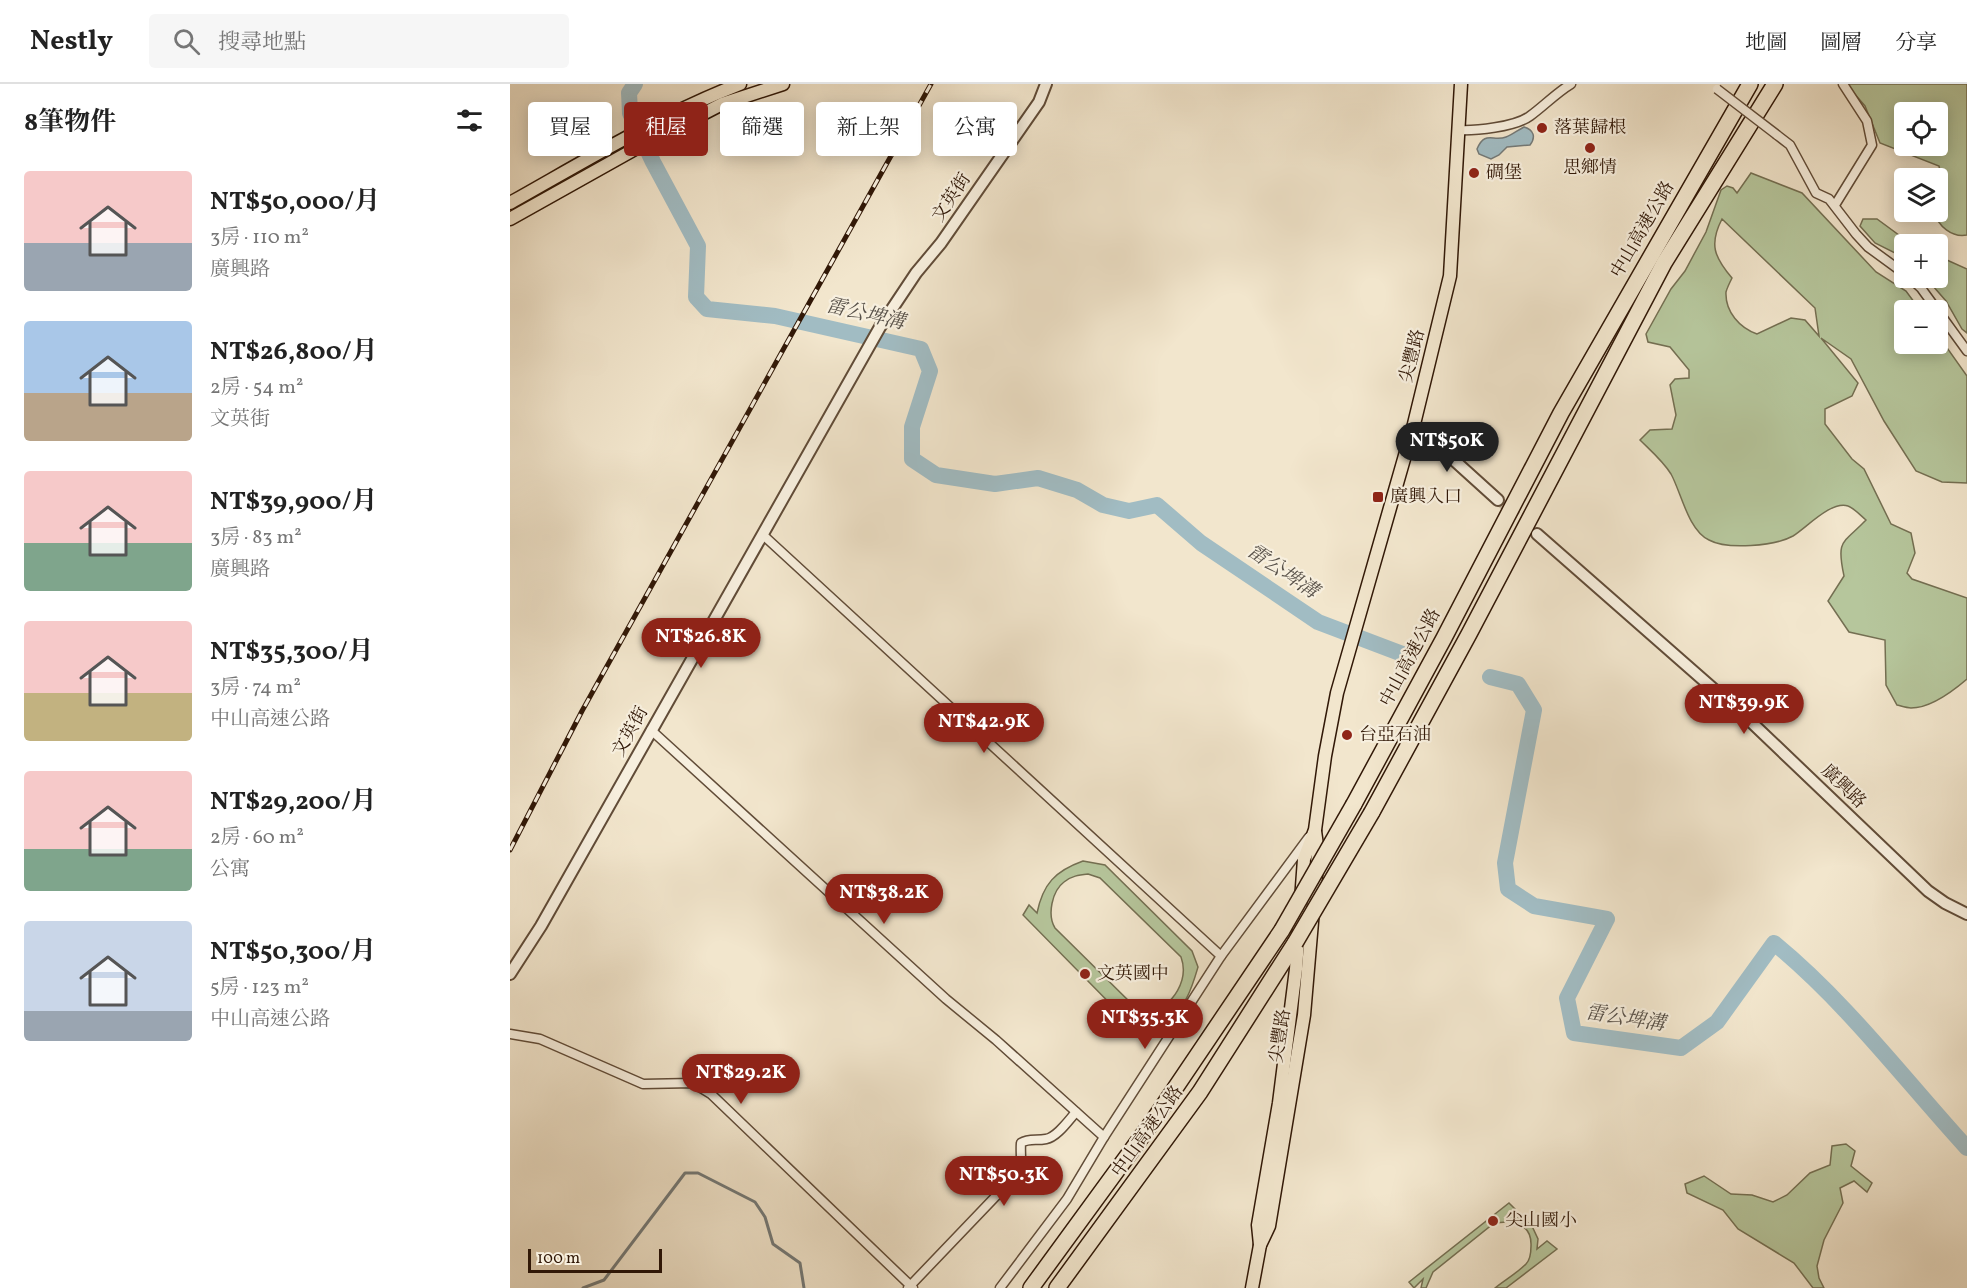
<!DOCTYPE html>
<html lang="zh-TW">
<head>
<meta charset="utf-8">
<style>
	:root { --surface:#fff; --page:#f6f6f6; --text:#222; --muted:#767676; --line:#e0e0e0; --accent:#8f2418 }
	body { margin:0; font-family:Vollkorn,"Noto Serif TC",serif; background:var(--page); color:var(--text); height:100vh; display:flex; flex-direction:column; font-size:22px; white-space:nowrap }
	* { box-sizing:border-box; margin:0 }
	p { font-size:20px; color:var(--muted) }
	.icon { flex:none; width:33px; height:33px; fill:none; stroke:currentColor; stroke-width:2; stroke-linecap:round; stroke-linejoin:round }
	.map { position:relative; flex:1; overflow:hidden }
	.side { display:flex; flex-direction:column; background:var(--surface); width:510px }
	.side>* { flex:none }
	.guide { position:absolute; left:18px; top:18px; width:570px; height:54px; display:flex; gap:12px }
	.buttons { position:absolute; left:1384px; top:18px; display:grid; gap:12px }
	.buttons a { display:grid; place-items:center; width:54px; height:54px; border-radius:6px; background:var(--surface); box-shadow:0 3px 15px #0003; font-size:30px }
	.scale { position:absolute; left:18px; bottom:15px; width:134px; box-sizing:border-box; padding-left:6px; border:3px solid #311807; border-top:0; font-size:16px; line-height:21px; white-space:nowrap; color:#311807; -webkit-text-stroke:4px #f7efde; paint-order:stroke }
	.price { position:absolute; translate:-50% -51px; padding:0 14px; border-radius:21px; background:var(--accent); color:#fff; font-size:20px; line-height:39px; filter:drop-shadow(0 2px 3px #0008) }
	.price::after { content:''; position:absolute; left:50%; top:36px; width:18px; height:14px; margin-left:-9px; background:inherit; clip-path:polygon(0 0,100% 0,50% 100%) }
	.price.selected { background:#222; color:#fff }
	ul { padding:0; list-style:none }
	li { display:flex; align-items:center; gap:18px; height:150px; padding:0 24px }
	li span { display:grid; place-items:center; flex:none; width:168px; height:120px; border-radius:6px; color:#555 }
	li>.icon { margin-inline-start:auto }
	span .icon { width:72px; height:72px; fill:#fffc; stroke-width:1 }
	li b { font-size:26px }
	h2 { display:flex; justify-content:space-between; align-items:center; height:72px; padding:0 24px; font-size:26px }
	.pill { padding:0 21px; border-radius:6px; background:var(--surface); box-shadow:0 3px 15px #0003; font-size:21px; line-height:54px }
	.pill.selected { background:var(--accent); color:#fff }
	header { display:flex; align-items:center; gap:36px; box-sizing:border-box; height:84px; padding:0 30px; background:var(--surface); border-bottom:2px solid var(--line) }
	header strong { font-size:28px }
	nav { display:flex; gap:33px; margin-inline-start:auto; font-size:21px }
	.search { width:420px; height:54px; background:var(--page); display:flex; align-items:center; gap:15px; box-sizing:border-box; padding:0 21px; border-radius:6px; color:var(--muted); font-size:22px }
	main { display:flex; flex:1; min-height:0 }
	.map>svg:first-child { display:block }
</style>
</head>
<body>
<header>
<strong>Nestly</strong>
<div class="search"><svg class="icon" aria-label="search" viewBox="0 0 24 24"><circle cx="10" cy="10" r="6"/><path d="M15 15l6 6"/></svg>搜尋地點</div>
<nav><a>地圖</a><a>圖層</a><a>分享</a></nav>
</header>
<main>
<section class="side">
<h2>8筆物件<svg class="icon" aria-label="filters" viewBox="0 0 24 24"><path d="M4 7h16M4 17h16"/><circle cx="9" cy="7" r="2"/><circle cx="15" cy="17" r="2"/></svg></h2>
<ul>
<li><span style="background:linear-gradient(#f6c9c9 60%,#9aa5b1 0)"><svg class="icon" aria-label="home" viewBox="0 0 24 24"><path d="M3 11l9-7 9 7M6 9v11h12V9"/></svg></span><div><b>NT$50,000/月</b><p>3房 · 110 m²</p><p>廣興路</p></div></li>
<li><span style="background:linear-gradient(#a9c7e8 60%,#b9a48a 0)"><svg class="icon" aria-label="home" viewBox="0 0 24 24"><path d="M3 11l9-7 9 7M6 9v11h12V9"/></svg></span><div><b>NT$26,800/月</b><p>2房 · 54 m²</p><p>文英街</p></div></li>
<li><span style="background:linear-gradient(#f6c9c9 60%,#7fa58c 0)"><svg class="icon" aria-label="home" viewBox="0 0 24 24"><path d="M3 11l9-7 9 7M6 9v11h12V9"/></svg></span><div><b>NT$39,900/月</b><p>3房 · 83 m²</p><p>廣興路</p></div></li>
<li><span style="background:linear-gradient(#f6c9c9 60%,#c2b280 0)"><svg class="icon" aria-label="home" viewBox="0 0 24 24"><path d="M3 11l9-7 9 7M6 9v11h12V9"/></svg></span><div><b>NT$35,300/月</b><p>3房 · 74 m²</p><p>中山高速公路</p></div></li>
<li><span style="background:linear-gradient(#f6c9c9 65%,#7fa58c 0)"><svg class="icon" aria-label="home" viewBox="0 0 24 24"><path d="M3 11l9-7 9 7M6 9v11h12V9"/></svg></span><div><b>NT$29,200/月</b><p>2房 · 60 m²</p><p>公寓</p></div></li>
<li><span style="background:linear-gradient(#c9d6e8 75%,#9aa5b1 0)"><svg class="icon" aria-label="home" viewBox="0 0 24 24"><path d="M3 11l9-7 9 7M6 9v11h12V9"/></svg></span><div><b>NT$50,300/月</b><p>5房 · 123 m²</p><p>中山高速公路</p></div></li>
</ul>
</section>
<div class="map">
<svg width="1457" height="1204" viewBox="0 0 1457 1204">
	<rect width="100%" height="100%" fill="#f2e6cd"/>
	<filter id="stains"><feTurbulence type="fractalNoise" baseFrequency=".00333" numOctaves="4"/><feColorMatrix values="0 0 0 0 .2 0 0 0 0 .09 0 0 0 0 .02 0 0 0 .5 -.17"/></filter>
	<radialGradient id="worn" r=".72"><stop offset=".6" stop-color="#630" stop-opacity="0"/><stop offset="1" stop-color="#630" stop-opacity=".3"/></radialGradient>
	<g fill="#b6c69c" stroke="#746f52" stroke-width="1.5" fill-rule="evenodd">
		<path d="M 1336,0 L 1457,0 L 1457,151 C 1442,154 1428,142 1424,128 L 1428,128 C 1428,114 1432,94 1429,82 L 1370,59 L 1355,22 ZM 1395,28 L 1428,28 L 1428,62 L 1395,62 Z"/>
		<path d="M 1241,89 L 1292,109 L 1366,188 L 1396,207 L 1410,226 L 1395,226 L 1395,260 L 1428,260 L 1428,251 L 1457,292 L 1457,399 L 1432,398 L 1406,387 L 1374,337 L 1341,275 L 1311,254 L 1348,299 L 1342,312 L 1315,325 L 1315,340 L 1342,375 L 1354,385 L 1381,440 L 1401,449 L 1405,469 L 1397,489 L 1402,495 L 1457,514 L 1457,595 C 1443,607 1421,624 1401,624 C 1397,624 1391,622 1387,621 L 1376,601 L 1375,556 L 1339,548 L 1318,517 L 1334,492 C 1326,455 1333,460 1356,436 C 1351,432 1344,424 1338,422 C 1322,416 1296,444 1283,452 C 1265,462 1217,466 1199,456 C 1178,446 1171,408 1161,390 C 1153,377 1140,366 1130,356 L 1140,346 L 1162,345 L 1166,331 L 1160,301 L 1165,295 L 1179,294 L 1179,286 L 1160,263 L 1138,258 L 1136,250 L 1161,205 L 1175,187 L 1196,148 L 1211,106 L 1217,102 L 1223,104 L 1227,109 ZM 1212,135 L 1305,224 L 1309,252 L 1295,236 L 1281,234 L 1247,250 C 1230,244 1215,228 1216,208 C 1217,204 1220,198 1222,194 C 1204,173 1199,160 1212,135 Z"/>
		<path d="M 1353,135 L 1367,135 L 1401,160 L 1395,160 L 1395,174 L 1365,159 L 1350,142 Z"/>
		<path d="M 1428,172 L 1457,185 L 1457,249 L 1452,245 L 1436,217 L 1416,194 L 1428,194 Z"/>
		<path d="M 573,777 L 595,781 L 682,867 L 688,883 C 683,900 675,929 655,934 C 648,936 638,935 631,935 L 637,942 L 630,950 L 513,831 L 519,821 L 527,829 C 533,800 545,787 573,777 ZM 578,790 L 590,794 L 671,873 C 679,895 664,923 640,926 C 635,926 630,924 625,923 L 545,844 C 537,831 542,807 554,798 C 561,792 569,791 578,790 Z"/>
		<path d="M 1336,1060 L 1345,1067 L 1341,1082 L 1362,1099 L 1357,1108 L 1344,1097 L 1330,1104 L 1333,1119 L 1314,1156 L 1307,1182 L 1309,1194 L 1314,1204 L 1303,1204 L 1284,1179 L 1228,1145 L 1213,1126 L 1177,1109 L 1175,1100 L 1194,1092 L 1221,1110 L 1242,1111 L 1263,1118 L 1277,1111 L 1300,1089 L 1320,1081 L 1322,1062 Z"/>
		<path d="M 999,1119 L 1005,1125 L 996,1132 L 1004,1132 L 1021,1140 L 1028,1155 L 1027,1165 L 1037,1157 L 1047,1165 L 996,1204 L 985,1204 C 995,1196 1007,1189 1016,1180 C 1020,1176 1021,1168 1021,1162 C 1022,1139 1002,1135 983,1140 L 923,1188 L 916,1204 L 911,1204 L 913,1195 L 904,1204 L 899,1198 Z"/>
	</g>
	<path fill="#a1bcc3" stroke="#747a78" stroke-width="1.5" d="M 1014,43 C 1024,46 1026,53 1020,61 L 997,63 L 989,71 L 981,75 L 969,70 L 967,65 C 975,46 983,58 996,53 C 1002,51 1008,46 1014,43 Z"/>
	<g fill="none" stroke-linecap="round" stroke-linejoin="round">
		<path stroke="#747a78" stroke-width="3" d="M 73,1204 L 94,1196 L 175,1089 L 188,1089 L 245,1118 L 255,1133 L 263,1160 L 290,1179 L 294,1204"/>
		<g stroke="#a1bcc3" stroke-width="16">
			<path d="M 125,0 L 119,9 L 120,29 L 143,78 L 188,162 L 186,213 L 197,225 L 265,232 L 411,265 L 420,287 L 402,343 L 402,375 L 426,391 L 485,400 L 528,394 L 567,406 L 593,421 L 619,427 L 647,421 L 691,459 L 808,538 L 895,571"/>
			<path d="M 980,593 L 1008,600 L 1024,626 L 995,779 L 998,805 L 1024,822 L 1097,835 L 1057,914 L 1064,949 L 1171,964 L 1207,938 L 1264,859 C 1337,919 1394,995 1457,1064"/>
		</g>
		<path stroke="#cbbda5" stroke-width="10" stroke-dasharray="10 5" stroke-linecap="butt" d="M 988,416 L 1022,445"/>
		<defs>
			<g id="minor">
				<path d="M 947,46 C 965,47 1005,43 1020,32 C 1034,22 1046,9 1061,0"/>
				<path d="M 1267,51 L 1280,61 L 1306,109 L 1319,115 L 1346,150 L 1358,163 L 1395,190"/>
				<path d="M 1325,121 L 1362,61 L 1357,37 L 1333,0"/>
				<path d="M 1400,194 L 1411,204 L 1427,226"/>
				<path d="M 1428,227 L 1457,267"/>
				<path d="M 253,451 L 711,872"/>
				<path d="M 141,646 L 436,915 L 486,956 L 594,1053"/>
				<path d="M 0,950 L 30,955 L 133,1000 L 183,999 L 201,1010 L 403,1204"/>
				<path d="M 398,1204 L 508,1089 C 513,1079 510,1071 511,1059 C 519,1054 526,1057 536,1055 C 547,1053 558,1037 566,1028"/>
				<path d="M 490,1204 L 557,1115 L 594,1053 L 711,872 L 799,753"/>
			</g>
			<g id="tertiary">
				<path d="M 904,340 L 988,416"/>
				<path d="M 1027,450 L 1240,637 L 1418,807 L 1435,819 L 1457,830"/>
				<path d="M 0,890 L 31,842 L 370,243 L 406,189 L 431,159 L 529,18 L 536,0"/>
			</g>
			<g id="primary">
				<path d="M 0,119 C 75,77 150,31 230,0"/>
				<path d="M 0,135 L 125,65 L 212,20 L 273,0"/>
				<path d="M 750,1161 L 748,1141 L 769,1019 L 786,885 L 794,775 L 805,746 L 815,672 L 827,609 L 904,340 L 940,192 L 951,0"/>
				<path d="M 742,1204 L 750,1161 L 759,1142 L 794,931 L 808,768 L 805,747"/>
			</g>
			<g id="motorway">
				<path d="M 844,720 L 934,554 L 1051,329 L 1240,0"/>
				<path d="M 862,728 L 959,550 L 1154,179 L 1265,0"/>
				<path d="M 521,1204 L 643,1037 L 772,846"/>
				<path d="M 547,1204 L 690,1008 L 785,859"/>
			</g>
		</defs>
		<use href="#minor" stroke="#614c38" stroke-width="11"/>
		<use href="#tertiary" stroke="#614c38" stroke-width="14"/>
		<use href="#primary" stroke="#311807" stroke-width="15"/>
		<use href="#motorway" stroke="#311807" stroke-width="18"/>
		<use href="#minor" stroke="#f7efde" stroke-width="8"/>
		<use href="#tertiary" stroke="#f7efde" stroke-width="10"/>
		<use href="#primary" stroke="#f2e6cd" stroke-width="12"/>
		<use href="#motorway" stroke="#f2e6cd" stroke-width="15"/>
		<defs>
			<path id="rail" d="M 0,766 L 72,627 L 421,0"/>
		</defs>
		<use href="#rail" stroke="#311807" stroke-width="5"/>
		<use href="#rail" stroke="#f7efde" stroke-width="3" stroke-dasharray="9" stroke-linecap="butt"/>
		<defs>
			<path id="minor-bridge" d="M 1207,5 L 1267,51"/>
			<g id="motorway-bridge">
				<path d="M 772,846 L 844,720"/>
				<path d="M 785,859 L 862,728"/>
			</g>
		</defs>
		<use href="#minor-bridge" stroke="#614c38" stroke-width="11" stroke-linecap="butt"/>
		<use href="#motorway-bridge" stroke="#311807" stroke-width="18" stroke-linecap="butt"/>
		<use href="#minor-bridge" stroke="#f7efde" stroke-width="8"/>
		<use href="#motorway-bridge" stroke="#f2e6cd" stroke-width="15"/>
	</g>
	<g fill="#8f2418" stroke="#f7efde" stroke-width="2">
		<circle cx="1032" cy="44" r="6"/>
		<circle cx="1080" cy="64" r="6"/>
		<circle cx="964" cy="89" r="6"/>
		<rect x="862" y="407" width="12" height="12" rx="3"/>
		<circle cx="837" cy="651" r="6"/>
		<circle cx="575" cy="890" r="6"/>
		<circle cx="983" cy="1137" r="6"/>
	</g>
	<g text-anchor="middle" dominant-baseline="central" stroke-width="4.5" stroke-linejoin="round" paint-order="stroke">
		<g font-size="18" fill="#311807" stroke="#f7efde" text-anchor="start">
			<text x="1044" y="44">落葉歸根</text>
			<text x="1080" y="84" text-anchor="middle">思鄉情</text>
			<text x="976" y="89">碉堡</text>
			<text x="880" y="413">廣興入口</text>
			<text x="849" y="651">台亞石油</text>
			<text x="587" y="890">文英國中</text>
			<text x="995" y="1137">尖山國小</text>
		</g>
		<g font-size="18" fill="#311807" stroke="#f7efde">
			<text transform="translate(442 114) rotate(-56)">文英街</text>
			<text transform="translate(1133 146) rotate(-60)">中山高速公路</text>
			<text transform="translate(903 272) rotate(-76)">尖豐路</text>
			<text transform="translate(901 574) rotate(-62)">中山高速公路</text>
			<text transform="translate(121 648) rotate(-61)">文英街</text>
			<text transform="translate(1333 703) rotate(44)">廣興路</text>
			<text transform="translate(771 952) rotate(-81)">尖豐路</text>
			<text transform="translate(638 1048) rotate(-54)">中山高速公路</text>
		</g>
		<g font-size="20" font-style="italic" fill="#585149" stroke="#f7efde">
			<text transform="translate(355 231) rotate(13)">雷公埤溝</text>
			<text transform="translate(772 488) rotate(34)">雷公埤溝</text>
			<text transform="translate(1115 935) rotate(9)">雷公埤溝</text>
		</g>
	</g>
	<rect width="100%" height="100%" filter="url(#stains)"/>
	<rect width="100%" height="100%" fill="url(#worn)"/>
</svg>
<div class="buttons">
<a><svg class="icon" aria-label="locate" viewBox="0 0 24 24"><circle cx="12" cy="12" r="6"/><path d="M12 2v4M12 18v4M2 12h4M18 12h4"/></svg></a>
<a><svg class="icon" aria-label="layers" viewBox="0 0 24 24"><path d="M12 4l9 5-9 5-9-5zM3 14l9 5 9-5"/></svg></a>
<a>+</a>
<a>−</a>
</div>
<div class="scale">100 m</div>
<b class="price selected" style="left:937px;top:389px">NT$50K</b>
<b class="price" style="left:191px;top:585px">NT$26.8K</b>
<b class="price" style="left:1234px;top:651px">NT$39.9K</b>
<b class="price" style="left:474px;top:670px">NT$42.9K</b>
<b class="price" style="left:374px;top:841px">NT$38.2K</b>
<b class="price" style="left:635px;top:966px">NT$35.3K</b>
<b class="price" style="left:231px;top:1021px">NT$29.2K</b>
<b class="price" style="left:494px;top:1123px">NT$50.3K</b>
<div class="guide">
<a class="pill">買屋</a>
<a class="pill selected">租屋</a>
<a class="pill">篩選</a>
<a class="pill">新上架</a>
<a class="pill">公寓</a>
</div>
</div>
</main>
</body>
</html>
